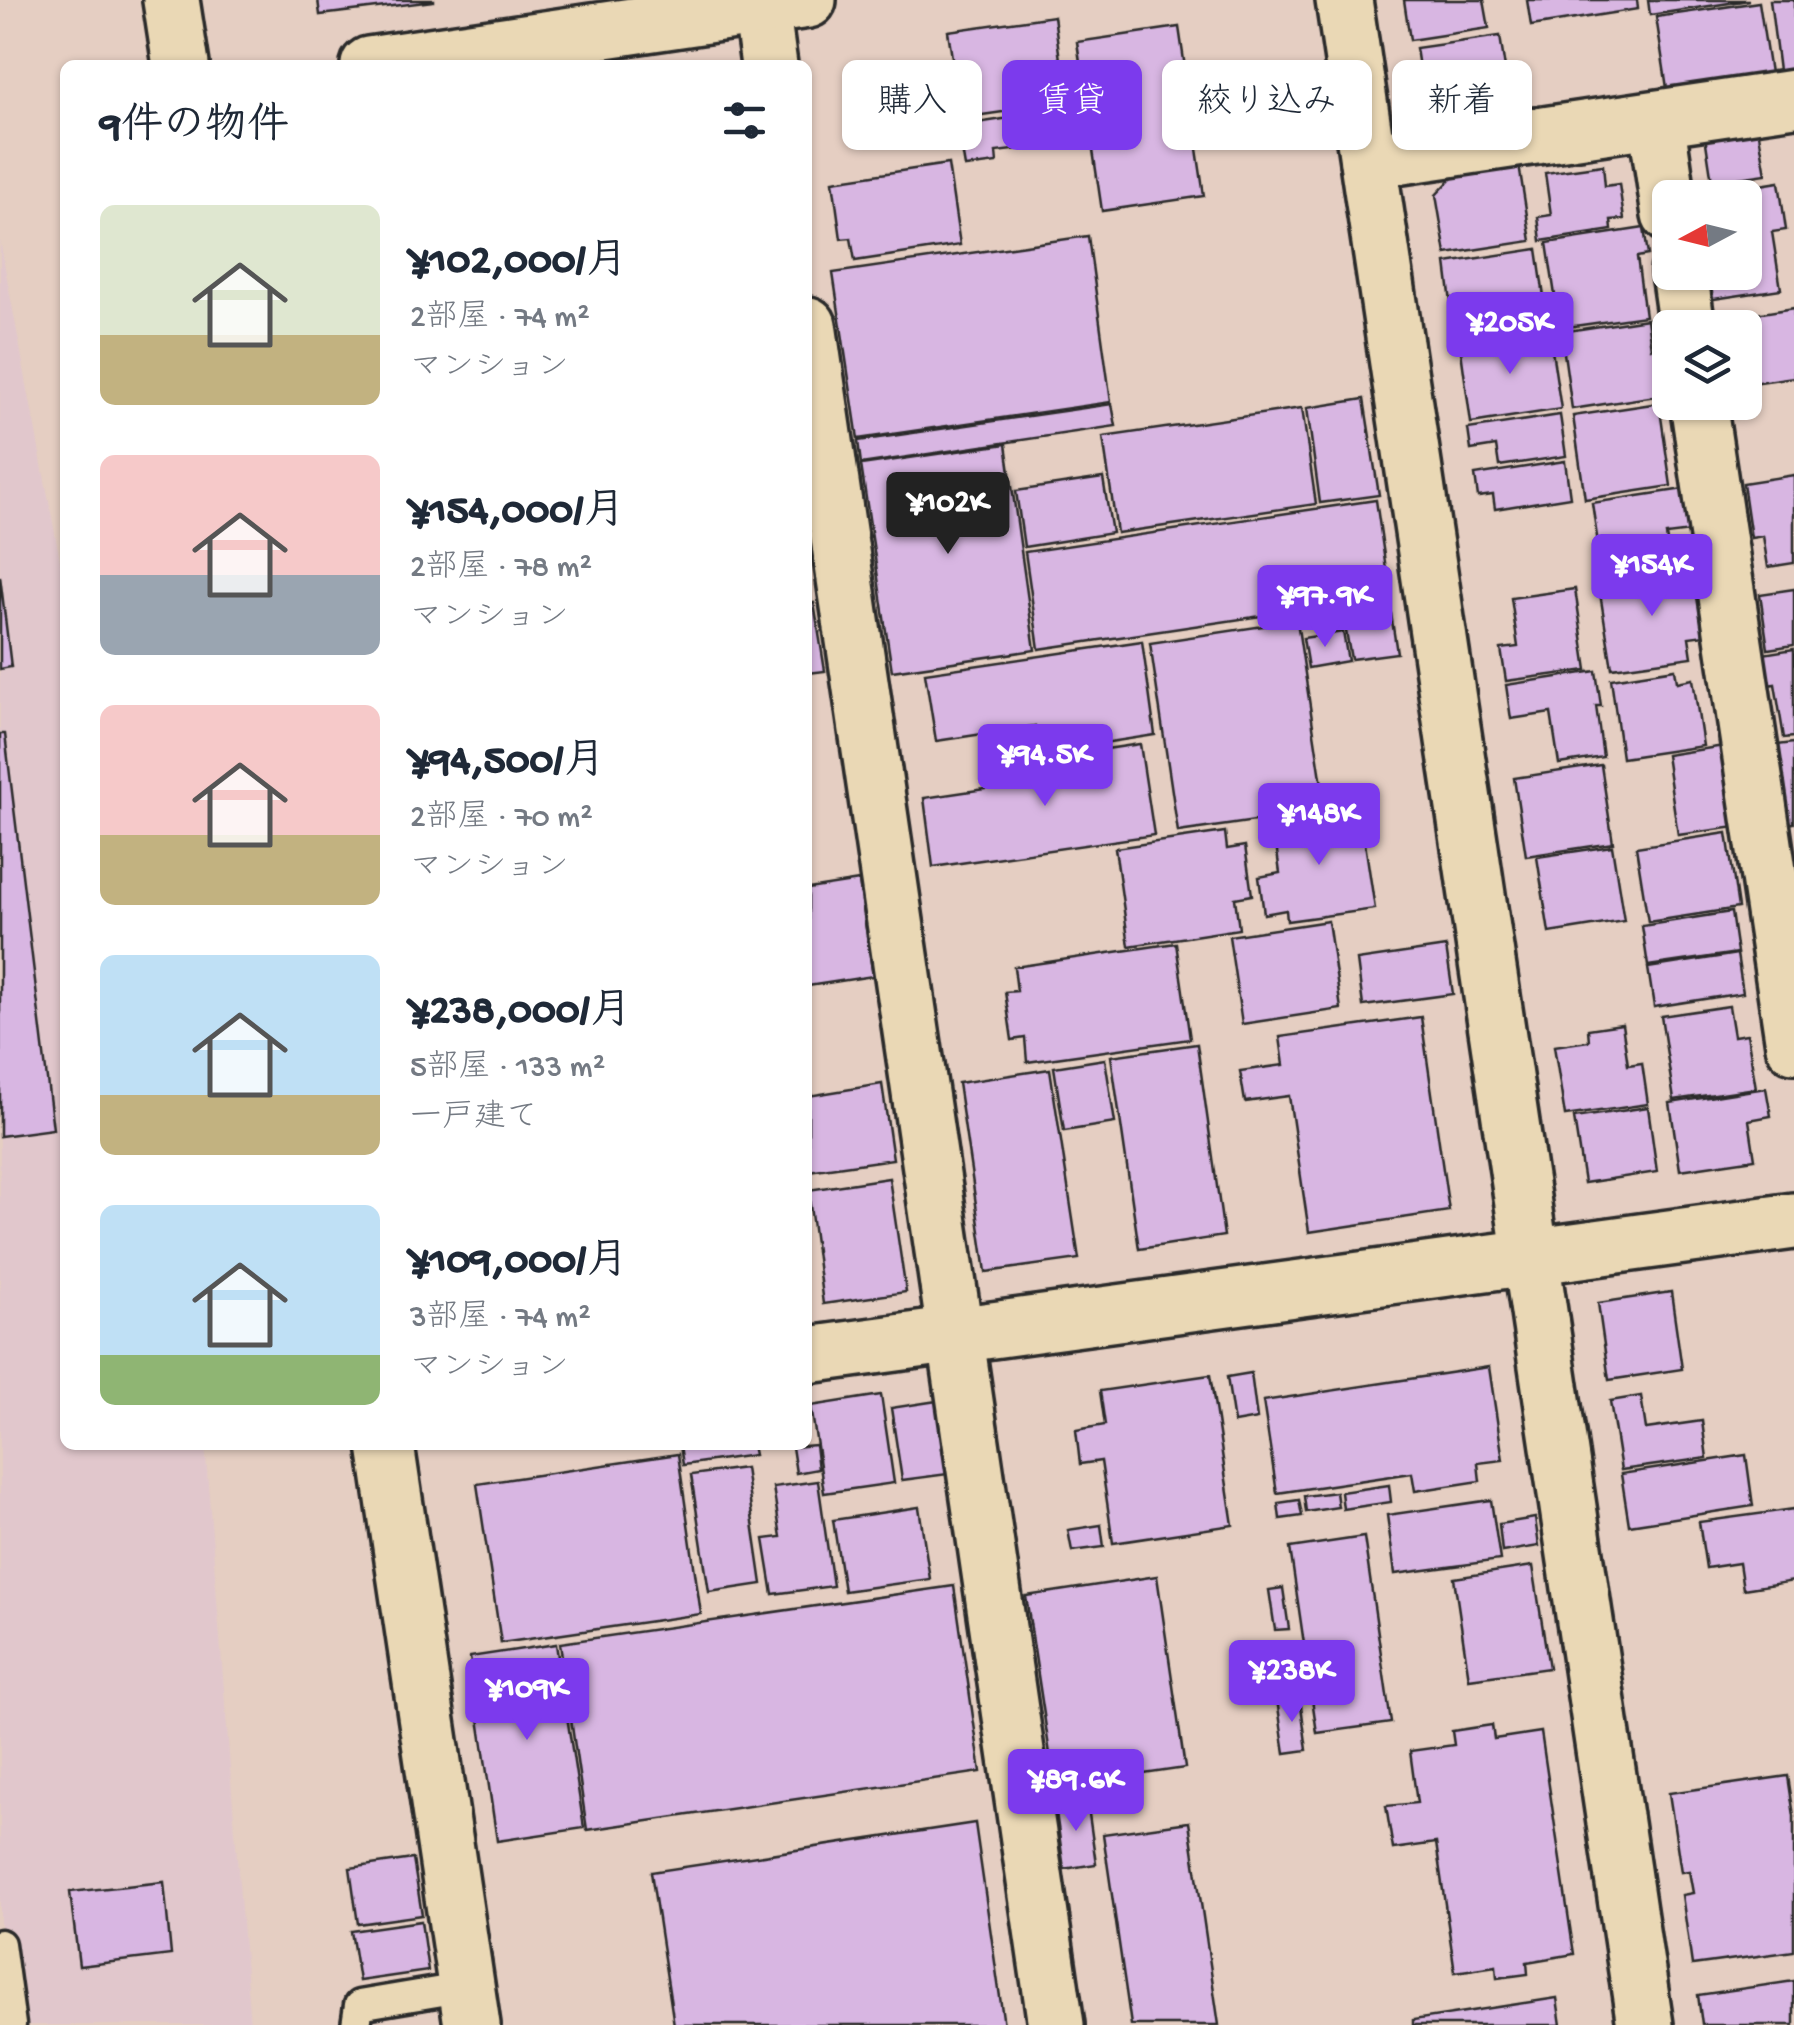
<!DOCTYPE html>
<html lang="ja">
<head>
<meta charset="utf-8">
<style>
	:root { --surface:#fff; --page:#f6f6f7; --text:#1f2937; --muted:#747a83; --accent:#7c3aed }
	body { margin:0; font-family:"Gochi Hand","Klee One",sans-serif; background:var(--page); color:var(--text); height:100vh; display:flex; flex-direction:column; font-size:38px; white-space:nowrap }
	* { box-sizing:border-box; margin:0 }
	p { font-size:32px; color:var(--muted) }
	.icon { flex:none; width:55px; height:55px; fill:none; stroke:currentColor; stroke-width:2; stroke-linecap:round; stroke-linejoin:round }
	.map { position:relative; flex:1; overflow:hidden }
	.drawer { position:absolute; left:60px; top:60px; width:752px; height:1390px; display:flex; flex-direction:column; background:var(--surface); border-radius:15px; box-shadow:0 2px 8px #0004 }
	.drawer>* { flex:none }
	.top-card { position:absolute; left:842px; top:60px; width:800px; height:90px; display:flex; gap:20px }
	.needle { width:65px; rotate:263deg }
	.tools { position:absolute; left:1652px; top:180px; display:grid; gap:20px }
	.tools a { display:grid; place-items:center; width:110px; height:110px; border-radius:15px; background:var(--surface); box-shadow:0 2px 8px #0004; font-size:50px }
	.price { position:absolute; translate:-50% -85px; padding:0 22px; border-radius:10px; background:var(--accent); color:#fff; font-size:32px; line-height:65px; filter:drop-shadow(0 2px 5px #0008) }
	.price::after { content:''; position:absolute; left:50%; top:60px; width:30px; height:22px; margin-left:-15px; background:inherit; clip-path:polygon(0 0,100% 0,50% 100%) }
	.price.active { background:#222; color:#fff }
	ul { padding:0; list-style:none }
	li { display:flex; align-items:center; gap:30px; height:250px; padding:0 40px }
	li span { display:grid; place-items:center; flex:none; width:280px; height:200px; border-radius:15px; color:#555 }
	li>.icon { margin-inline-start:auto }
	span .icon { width:120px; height:120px; fill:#fffc; stroke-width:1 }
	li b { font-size:42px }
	h2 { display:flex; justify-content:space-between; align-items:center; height:120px; padding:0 40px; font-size:42px }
	.tag { padding:0 35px; border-radius:15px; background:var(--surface); box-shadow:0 2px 8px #0004; font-size:35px; line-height:90px }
	.tag.active { background:var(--accent); color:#fff }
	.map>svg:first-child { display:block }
</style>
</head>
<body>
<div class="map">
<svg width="1794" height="2025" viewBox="0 0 1794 2025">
	<rect width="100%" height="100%" fill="#e5cec2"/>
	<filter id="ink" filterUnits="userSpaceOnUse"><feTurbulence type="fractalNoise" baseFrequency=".01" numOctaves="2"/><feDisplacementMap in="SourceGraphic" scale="20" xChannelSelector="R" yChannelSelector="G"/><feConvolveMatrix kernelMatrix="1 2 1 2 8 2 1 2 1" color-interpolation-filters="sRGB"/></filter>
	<g filter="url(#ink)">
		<path fill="#e1c7cc" d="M 0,241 L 65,587 L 65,1445 L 205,1445 L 250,2025 L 0,2025 Z"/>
		<g fill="#d8b6e2" stroke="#2b2b2b" stroke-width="2.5">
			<path d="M 318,0 L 434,0 L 434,1 L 320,15 Z"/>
			<path d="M 1404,0 L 1484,0 L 1489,28 L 1410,40 Z"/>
			<path d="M 1527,0 L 1637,0 L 1638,9 L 1531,26 Z"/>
			<path d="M 1648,0 L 1749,0 L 1650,15 Z"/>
			<path d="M 1770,0 L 1794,0 L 1794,69 L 1779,71 Z"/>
			<path d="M 1759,2 L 1770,73 L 1667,88 L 1656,17 Z"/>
			<path d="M 1054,16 L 1066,103 L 961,118 L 948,31 Z"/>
			<path d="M 1179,27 L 1204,196 L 1102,211 L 1077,42 Z"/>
			<path d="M 1500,36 L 1511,107 L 1427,120 L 1416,48 Z"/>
			<path d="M 1016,117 L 1021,149 L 996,152 L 997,163 L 965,167 L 958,126 Z"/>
			<path d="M 1758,128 L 1766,174 L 1712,182 L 1705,136 Z"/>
			<path d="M 948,164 L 960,245 L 855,261 L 851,238 L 841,239 L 833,181 Z"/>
			<path d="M 1519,165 L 1531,241 L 1446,254 L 1436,195 L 1456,174 Z"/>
			<path d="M 1603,165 L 1605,186 L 1619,184 L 1624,219 L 1611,220 L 1612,230 L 1541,241 L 1538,217 L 1551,215 L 1545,173 Z"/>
			<path d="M 1779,182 L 1786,230 L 1772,232 L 1781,289 L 1707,300 L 1703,272 L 1745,272 L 1745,198 L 1693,198 L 1692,196 Z"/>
			<path d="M 1644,228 L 1648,255 L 1637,257 L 1645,316 L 1560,328 L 1547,243 Z"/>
			<path d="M 1088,236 L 1111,402 L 858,439 L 833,273 Z"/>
			<path d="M 1537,249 L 1548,324 L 1489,333 L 1483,298 L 1451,303 L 1446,263 Z"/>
			<path d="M 1794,308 L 1794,377 L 1745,384 L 1745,328 L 1711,328 L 1710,321 Z"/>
			<path d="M 1647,319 L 1651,348 L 1662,345 L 1669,394 L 1572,409 L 1561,332 Z"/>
			<path d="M 1549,331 L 1561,409 L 1471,423 L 1460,344 Z"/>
			<path d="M 1364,399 L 1379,495 L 1320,503 L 1307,408 Z"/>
			<path d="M 1659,403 L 1671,486 L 1585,499 L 1573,416 Z"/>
			<path d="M 1112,404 L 1116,426 L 861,464 L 858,441 Z"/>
			<path d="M 1302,408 L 1316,504 L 1117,533 L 1103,437 Z"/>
			<path d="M 1560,415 L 1566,456 L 1499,466 L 1496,446 L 1471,450 L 1468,429 Z"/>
			<path d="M 1006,444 L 1035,650 L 892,671 L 861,465 Z"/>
			<path d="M 1565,461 L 1570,497 L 1495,509 L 1493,495 L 1478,497 L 1475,475 Z"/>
			<path d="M 1794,475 L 1794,563 L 1768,567 L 1763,536 L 1751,538 L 1743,483 Z"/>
			<path d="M 1103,478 L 1112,533 L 1024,547 L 1016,491 Z"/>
			<path d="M 1684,489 L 1691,532 L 1666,535 L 1672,573 L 1604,584 L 1592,503 Z"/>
			<path d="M 1376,500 L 1390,597 L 1039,649 L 1025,552 Z"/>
			<path d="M 1697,572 L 1705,635 L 1689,637 L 1692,657 L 1612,668 L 1599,587 Z"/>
			<path d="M 0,576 L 11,667 L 0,669 Z"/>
			<path d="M 1575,589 L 1587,670 L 1506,681 L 1501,649 L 1518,647 L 1511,598 Z"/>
			<path d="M 1794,589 L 1794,645 L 1768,649 L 1760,594 Z"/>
			<path d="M 814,603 L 825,671 L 808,673 L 808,604 Z"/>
			<path d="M 1390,607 L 1397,653 L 1351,659 L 1343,614 Z"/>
			<path d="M 1297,621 L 1326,811 L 1178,832 L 1150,643 Z"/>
			<path d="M 1343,632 L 1348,661 L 1308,668 L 1303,638 Z"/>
			<path d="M 1142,641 L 1155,735 L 1039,753 L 1035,726 L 936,741 L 925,673 Z"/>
			<path d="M 1794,649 L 1794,737 L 1784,738 L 1775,684 L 1768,685 L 1763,654 Z"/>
			<path d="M 1675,669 L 1677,682 L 1693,679 L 1703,746 L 1622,758 L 1611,679 Z"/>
			<path d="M 1596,671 L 1601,706 L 1596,706 L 1603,757 L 1559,764 L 1551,713 L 1511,719 L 1506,685 Z"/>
			<path d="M 0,734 L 5,734 L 53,1129 L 0,1136 Z"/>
			<path d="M 1794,743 L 1794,823 L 1789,824 L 1777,745 Z"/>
			<path d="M 1140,744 L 1154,835 L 933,867 L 924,798 L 1018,784 L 1040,759 Z"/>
			<path d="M 1724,746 L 1736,827 L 1678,835 L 1666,755 Z"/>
			<path d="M 1601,765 L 1613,843 L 1526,856 L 1514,778 Z"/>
			<path d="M 1360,810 L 1375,909 L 1287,921 L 1286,910 L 1264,914 L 1259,877 L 1280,873 L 1273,823 Z"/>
			<path d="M 1225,832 L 1227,849 L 1245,846 L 1252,895 L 1235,898 L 1239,929 L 1129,946 L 1115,848 Z"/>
			<path d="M 1727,833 L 1738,908 L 1648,922 L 1636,847 Z"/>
			<path d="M 1612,846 L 1624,921 L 1549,933 L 1537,857 Z"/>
			<path d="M 859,881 L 873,976 L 808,986 L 808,889 Z"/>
			<path d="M 1731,912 L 1737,953 L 1648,966 L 1642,926 Z"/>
			<path d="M 1328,921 L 1341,1009 L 1242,1024 L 1229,936 Z"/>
			<path d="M 1176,943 L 1190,1039 L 1027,1062 L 1025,1038 L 1012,1040 L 1005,992 L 1017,991 L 1014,967 Z"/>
			<path d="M 1446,947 L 1453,994 L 1363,1006 L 1357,960 Z"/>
			<path d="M 1737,954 L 1743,993 L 1654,1007 L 1648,968 Z"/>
			<path d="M 1729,1006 L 1734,1036 L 1747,1034 L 1756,1088 L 1674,1100 L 1661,1016 Z"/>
			<path d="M 1421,1017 L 1449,1211 L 1309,1232 L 1289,1096 L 1245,1102 L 1240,1071 L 1284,1065 L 1280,1037 Z"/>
			<path d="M 1622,1024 L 1628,1065 L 1642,1063 L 1648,1104 L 1565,1116 L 1554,1046 L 1589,1041 L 1588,1029 Z"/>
			<path d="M 1197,1044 L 1224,1236 L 1139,1249 L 1111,1056 Z"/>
			<path d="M 1105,1059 L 1115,1123 L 1064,1131 L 1054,1067 Z"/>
			<path d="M 1050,1069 L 1079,1259 L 986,1272 L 958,1083 Z"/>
			<path d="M 882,1084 L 893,1159 L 808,1171 L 808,1096 Z"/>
			<path d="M 1766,1088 L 1771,1116 L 1749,1120 L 1755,1159 L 1680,1170 L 1670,1103 Z"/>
			<path d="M 1648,1107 L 1657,1172 L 1584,1183 L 1574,1118 Z"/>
			<path d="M 889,1178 L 906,1292 L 823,1304 L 808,1190 Z"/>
			<path d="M 1671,1292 L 1682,1369 L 1609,1380 L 1598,1303 Z"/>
			<path d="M 1489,1367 L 1503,1460 L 1478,1463 L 1480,1481 L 1415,1491 L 1412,1473 L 1277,1493 L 1263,1401 Z"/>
			<path d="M 1251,1373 L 1257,1419 L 1234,1423 L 1227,1377 Z"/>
			<path d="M 1210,1375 L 1233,1525 L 1113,1543 L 1101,1461 L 1080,1464 L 1076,1430 L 1105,1425 L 1100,1391 Z"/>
			<path d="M 881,1395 L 894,1483 L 824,1493 L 811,1406 Z"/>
			<path d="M 1641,1396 L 1646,1429 L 1702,1421 L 1707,1458 L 1621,1470 L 1610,1401 Z"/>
			<path d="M 937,1401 L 948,1474 L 902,1480 L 891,1408 Z"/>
			<path d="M 680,1445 L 752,1445 L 754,1455 L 683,1465 Z"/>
			<path d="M 815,1445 L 818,1469 L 796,1473 L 792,1447 Z"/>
			<path d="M 678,1454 L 701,1614 L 501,1643 L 477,1484 Z"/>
			<path d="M 1746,1455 L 1753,1506 L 1629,1525 L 1621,1474 Z"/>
			<path d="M 745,1468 L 762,1584 L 709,1592 L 691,1475 Z"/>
			<path d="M 818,1481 L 833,1586 L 773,1594 L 764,1539 L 781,1537 L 773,1487 Z"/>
			<path d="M 1389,1485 L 1391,1502 L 1343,1509 L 1341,1492 Z"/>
			<path d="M 1336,1492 L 1338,1507 L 1306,1512 L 1304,1496 Z"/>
			<path d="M 1299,1500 L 1302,1516 L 1280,1519 L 1278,1503 Z"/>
			<path d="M 1491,1500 L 1500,1560 L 1395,1574 L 1387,1515 Z"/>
			<path d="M 919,1507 L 930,1579 L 844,1591 L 833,1520 Z"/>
			<path d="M 1794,1509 L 1794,1581 L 1743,1589 L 1739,1563 L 1706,1568 L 1699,1522 Z"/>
			<path d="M 1535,1518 L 1539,1546 L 1502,1552 L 1499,1524 Z"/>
			<path d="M 1101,1525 L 1104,1547 L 1072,1551 L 1068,1530 Z"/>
			<path d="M 1364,1537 L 1391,1723 L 1317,1733 L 1290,1548 Z"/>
			<path d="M 1533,1566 L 1549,1668 L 1469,1679 L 1454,1578 Z"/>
			<path d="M 1157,1576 L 1185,1768 L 1055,1787 L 1026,1596 Z"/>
			<path d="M 954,1586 L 981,1772 L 587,1830 L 560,1643 Z"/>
			<path d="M 1283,1588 L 1289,1629 L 1275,1630 L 1269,1590 Z"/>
			<path d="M 556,1644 L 584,1828 L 497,1841 L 470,1657 Z"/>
			<path d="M 1300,1698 L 1307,1750 L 1285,1753 L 1277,1700 Z"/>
			<path d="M 1492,1725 L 1494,1739 L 1541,1732 L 1574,1954 L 1527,1962 L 1528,1974 L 1497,1978 L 1496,1966 L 1455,1972 L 1436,1843 L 1393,1849 L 1386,1806 L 1417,1803 L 1410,1751 L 1454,1745 L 1452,1731 Z"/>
			<path d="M 1788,1776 L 1794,1816 L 1794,1951 L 1692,1965 L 1682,1895 L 1693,1893 L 1689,1871 L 1681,1872 L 1669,1793 Z"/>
			<path d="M 1087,1800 L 1096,1864 L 1064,1869 L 1055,1805 Z"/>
			<path d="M 1189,1822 L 1219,2025 L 1131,2025 L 1103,1834 Z"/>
			<path d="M 975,1823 L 1004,2025 L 674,2025 L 651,1872 Z"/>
			<path d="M 413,1859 L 422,1915 L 358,1924 L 350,1868 Z"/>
			<path d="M 164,1882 L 171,1955 L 79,1966 L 70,1892 Z"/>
			<path d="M 421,1921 L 428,1971 L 359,1981 L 351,1931 Z"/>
			<path d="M 1794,1981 L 1794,2025 L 1702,2025 L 1698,1995 Z"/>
			<path d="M 1557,1998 L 1561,2025 L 1413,2025 L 1413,2020 Z"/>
		</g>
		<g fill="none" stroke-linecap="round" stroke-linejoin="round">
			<defs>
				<g id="service">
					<path d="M 0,1944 L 11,2025"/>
					<path d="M 356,2025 L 359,2005 L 466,1987"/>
				</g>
				<g id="minor">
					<path d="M 171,0 L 181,65"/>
					<path d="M 760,0 L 769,65"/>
					<path d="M 1344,0 L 1645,2025"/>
					<path d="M 369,65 L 808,0"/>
					<path d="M 1656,119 L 1670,215"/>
					<path d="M 1368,161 L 1794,98"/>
					<path d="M 1679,272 L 1687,328"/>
					<path d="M 808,325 L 1056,2025"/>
					<path d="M 1698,402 L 1794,1045"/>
					<path d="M 808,1355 L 1794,1221"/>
					<path d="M 386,1445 L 472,2025"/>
				</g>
			</defs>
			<use href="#service" stroke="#2b2b2b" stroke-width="35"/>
			<use href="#minor" stroke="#2b2b2b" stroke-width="62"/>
			<use href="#service" stroke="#ead8b5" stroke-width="28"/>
			<use href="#minor" stroke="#ead8b5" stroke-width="55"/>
		</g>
	</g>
</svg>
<div class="tools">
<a><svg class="needle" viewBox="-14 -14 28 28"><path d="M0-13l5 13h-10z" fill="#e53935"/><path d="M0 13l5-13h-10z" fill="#747a83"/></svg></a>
<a><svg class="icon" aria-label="layers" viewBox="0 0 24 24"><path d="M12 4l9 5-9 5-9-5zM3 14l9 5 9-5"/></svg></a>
</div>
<b class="price" style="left:1510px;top:377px">¥205K</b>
<b class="price active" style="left:948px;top:557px">¥102K</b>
<b class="price" style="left:1652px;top:619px">¥154K</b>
<b class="price" style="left:1325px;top:650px">¥97.9K</b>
<b class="price" style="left:1045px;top:809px">¥94.5K</b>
<b class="price" style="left:1319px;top:868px">¥148K</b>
<b class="price" style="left:1292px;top:1725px">¥238K</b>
<b class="price" style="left:527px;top:1743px">¥109K</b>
<b class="price" style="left:1076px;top:1834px">¥89.6K</b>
<div class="top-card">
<a class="tag">購入</a>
<a class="tag active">賃貸</a>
<a class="tag">絞り込み</a>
<a class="tag">新着</a>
</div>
<section class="drawer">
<h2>9件の物件<svg class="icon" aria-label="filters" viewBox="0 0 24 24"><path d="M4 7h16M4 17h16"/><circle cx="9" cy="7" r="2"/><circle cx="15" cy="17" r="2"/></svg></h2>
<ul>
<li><span style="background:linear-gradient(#dfe7d0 65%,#c2b280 0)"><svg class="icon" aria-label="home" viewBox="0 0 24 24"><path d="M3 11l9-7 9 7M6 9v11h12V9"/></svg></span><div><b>¥102,000/月</b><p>2部屋 · 74 m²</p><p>マンション</p></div></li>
<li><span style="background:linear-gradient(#f6c9c9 60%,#9aa5b1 0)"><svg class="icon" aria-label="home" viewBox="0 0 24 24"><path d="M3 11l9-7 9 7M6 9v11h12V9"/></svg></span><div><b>¥154,000/月</b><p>2部屋 · 78 m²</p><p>マンション</p></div></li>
<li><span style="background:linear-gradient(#f6c9c9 65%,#c2b280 0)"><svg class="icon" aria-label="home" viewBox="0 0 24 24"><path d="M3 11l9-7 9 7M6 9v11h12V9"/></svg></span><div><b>¥94,500/月</b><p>2部屋 · 70 m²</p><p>マンション</p></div></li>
<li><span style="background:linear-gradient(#bfe0f5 70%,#c2b280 0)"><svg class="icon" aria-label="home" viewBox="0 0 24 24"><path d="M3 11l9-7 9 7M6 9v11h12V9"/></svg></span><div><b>¥238,000/月</b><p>5部屋 · 133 m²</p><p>一戸建て</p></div></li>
<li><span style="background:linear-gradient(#bfe0f5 75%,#8fb573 0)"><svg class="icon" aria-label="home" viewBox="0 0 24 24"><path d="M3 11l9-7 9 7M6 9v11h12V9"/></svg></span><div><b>¥109,000/月</b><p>3部屋 · 74 m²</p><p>マンション</p></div></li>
</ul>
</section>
</div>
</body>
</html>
